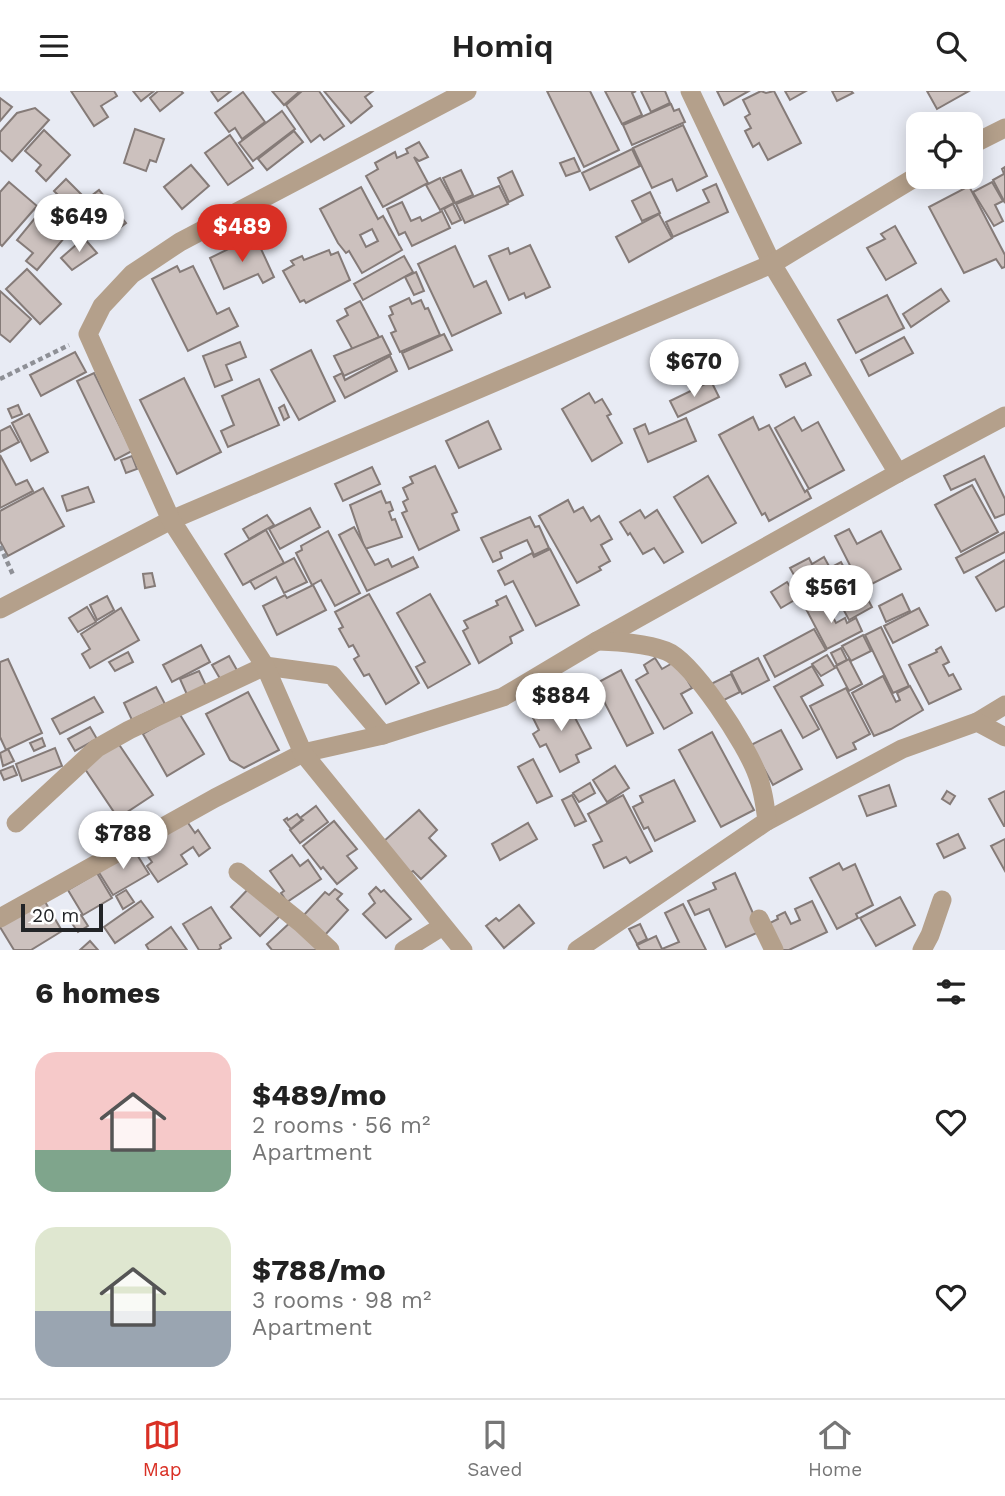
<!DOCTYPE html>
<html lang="en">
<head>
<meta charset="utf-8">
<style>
	:root { --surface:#fff; --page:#f6f6f6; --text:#222; --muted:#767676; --line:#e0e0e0; --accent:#d93025 }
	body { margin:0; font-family:"Work Sans",sans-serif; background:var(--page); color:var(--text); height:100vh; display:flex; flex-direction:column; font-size:26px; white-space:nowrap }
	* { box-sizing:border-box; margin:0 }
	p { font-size:23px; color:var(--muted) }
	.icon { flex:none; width:38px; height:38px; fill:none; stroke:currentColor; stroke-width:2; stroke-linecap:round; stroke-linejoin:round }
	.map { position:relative; height:859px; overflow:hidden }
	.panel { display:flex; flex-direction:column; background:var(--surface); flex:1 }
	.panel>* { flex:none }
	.tools { position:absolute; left:906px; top:21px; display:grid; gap:14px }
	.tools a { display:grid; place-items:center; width:77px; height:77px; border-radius:14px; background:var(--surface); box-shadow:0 4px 18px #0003; font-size:35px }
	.scale { position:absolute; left:21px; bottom:18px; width:82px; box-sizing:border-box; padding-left:7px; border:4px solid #222427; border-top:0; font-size:19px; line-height:24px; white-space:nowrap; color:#222427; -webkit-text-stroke:5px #fff; paint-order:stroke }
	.price { position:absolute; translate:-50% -60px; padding:0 16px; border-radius:24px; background:#fff; color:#222; font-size:23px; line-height:46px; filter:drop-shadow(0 2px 4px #0008) }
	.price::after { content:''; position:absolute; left:50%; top:42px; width:21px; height:16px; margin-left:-10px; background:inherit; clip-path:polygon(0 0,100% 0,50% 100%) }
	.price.selected { background:var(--accent); color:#fff }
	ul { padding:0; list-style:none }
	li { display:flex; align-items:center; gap:21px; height:175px; padding:0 35px }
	li span { display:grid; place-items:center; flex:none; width:196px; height:140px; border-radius:21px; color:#555 }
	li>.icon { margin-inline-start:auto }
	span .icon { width:84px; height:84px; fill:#fffc; stroke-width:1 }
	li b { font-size:30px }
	h2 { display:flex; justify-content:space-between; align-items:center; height:84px; padding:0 35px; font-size:30px }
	header { display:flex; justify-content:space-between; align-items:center; height:91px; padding:0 35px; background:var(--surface); font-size:32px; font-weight:600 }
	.tabs { display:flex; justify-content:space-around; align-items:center; height:98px; border-top:2px solid var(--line); background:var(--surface); font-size:19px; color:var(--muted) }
	.tabs a { display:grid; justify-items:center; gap:4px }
	.tabs .selected { color:var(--accent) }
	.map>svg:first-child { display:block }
</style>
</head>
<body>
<header><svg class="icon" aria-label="menu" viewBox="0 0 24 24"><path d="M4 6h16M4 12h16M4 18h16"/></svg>Homiq<svg class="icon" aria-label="search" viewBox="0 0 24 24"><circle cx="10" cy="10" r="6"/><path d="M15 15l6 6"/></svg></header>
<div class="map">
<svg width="1005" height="859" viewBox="0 0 1005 859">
	<rect width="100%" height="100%" fill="#e8ebf4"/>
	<g fill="#ccc1be" stroke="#857b78" stroke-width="2" fill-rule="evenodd">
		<path d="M 71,0 L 114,0 L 117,5 L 101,15 L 108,26 L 94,35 Z"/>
		<path d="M 133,0 L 154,0 L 141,10 Z"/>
		<path d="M 158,0 L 181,0 L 183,2 L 160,20 L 150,7 Z"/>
		<path d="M 211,0 L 231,0 L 218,10 Z"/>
		<path d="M 272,0 L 300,0 L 284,14 Z"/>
		<path d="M 302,0 L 319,0 L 344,35 L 324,49 L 320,44 L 311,51 L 286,14 Z"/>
		<path d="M 324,0 L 373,0 L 365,6 L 372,15 L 351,32 Z"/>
		<path d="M 547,0 L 590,0 L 619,59 L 584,76 Z"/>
		<path d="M 605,0 L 636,0 L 632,2 L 642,24 L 622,33 Z"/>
		<path d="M 641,0 L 665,0 L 670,12 L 651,21 Z"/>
		<path d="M 717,0 L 749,0 L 724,14 Z"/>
		<path d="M 761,0 L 766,2 L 774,0 L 801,52 L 768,69 L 759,52 L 753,56 L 745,40 L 751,37 L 745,26 L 750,23 L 743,9 Z"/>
		<path d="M 785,0 L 806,0 L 790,9 Z"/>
		<path d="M 832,0 L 851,0 L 853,2 L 837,10 Z"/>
		<path d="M 927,0 L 969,0 L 937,18 Z"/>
		<path d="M 243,1 L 265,31 L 242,48 L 235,37 L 229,41 L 215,22 Z"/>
		<path d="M 0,7 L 12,16 L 0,30 Z"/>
		<path d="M 671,13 L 674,20 L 679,18 L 685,31 L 632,54 L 623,34 Z"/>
		<path d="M 35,17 L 49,29 L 12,70 L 0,59 L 0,41 L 17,22 Z"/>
		<path d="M 282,20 L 295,38 L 253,70 L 239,52 Z"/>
		<path d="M 683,34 L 707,85 L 677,100 L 672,88 L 652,97 L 633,57 Z"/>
		<path d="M 135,38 L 164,48 L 156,71 L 150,69 L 146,80 L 124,72 Z"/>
		<path d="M 44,39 L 70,64 L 46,90 L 36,80 L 41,74 L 25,60 Z"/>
		<path d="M 294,40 L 303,51 L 267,79 L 258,68 Z"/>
		<path d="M 230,44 L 253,77 L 228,94 L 205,62 Z"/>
		<path d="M 419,51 L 428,66 L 419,70 L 414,66 L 428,92 L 383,116 L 366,85 L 378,78 L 375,72 L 395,61 L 397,67 L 408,62 L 406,58 Z"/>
		<path d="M 632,58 L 640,75 L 590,99 L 582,82 Z"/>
		<path d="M 574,67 L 580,80 L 566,85 L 560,72 Z"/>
		<path d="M 191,74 L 209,95 L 182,118 L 164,96 Z"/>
		<path d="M 1005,76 L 1005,112 L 993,89 L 1004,83 L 1002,78 Z"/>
		<path d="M 461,79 L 473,104 L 455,112 L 443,87 Z"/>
		<path d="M 512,80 L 523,104 L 509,111 L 498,87 Z"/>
		<path d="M 440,87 L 454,112 L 440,119 L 426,94 Z"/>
		<path d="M 66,88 L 86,108 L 74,120 L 54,100 Z"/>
		<path d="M 9,91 L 37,115 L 2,155 L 0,153 L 0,101 Z"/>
		<path d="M 992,91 L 1003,110 L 995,114 L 1003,130 L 994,135 L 973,101 Z"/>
		<path d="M 716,93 L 728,121 L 673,146 L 666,131 L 709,111 L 703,99 Z"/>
		<path d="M 499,95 L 508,113 L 465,132 L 456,113 Z"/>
		<path d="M 969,95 L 1005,164 L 1005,176 L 1002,177 L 996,168 L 964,182 L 929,116 Z"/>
		<path d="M 361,96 L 378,128 L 383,125 L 402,159 L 362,182 L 349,160 L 346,162 L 338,152 L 320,118 ZM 372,138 L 378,150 L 366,156 L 360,144 Z"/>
		<path d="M 99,99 L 126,132 L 113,142 L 86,109 Z"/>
		<path d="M 650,101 L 660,122 L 642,130 L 632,110 Z"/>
		<path d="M 402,111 L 411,130 L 420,126 L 422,130 L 442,120 L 450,137 L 412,155 L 405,141 L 399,144 L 387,118 Z"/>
		<path d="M 453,113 L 461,129 L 452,133 L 444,118 Z"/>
		<path d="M 40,121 L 50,130 L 54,125 L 71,139 L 37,179 L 26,170 L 33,162 L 17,149 Z"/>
		<path d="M 659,123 L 672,147 L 629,171 L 616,146 Z"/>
		<path d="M 895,135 L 916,172 L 886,189 L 867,157 L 885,148 L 881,143 Z"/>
		<path d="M 255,145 L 274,186 L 263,192 L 258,183 L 224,198 L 210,167 Z"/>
		<path d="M 84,147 L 97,162 L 72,179 L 61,167 Z"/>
		<path d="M 530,154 L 550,196 L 526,207 L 524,202 L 509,209 L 489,165 L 508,157 L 510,163 Z"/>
		<path d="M 455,155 L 474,196 L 486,190 L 501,222 L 452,245 L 418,173 Z"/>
		<path d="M 329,159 L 331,164 L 338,161 L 350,189 L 306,212 L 304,209 L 300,211 L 283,180 L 294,174 L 291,170 L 302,165 L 304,169 Z"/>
		<path d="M 404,165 L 413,181 L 363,209 L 354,193 Z"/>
		<path d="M 177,175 L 180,181 L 193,175 L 217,223 L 229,217 L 238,235 L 188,260 L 152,188 Z"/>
		<path d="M 27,178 L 61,213 L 40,233 L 6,198 Z"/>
		<path d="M 416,181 L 424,200 L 414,204 L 405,186 Z"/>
		<path d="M 941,198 L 949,210 L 911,236 L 903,223 Z"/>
		<path d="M 0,200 L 31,228 L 10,251 L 0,243 Z"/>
		<path d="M 887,204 L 904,237 L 856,262 L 838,229 Z"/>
		<path d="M 409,207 L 412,213 L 421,209 L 425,218 L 428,217 L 440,244 L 400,261 L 391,242 L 396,240 L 389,225 L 393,223 L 390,216 Z"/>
		<path d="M 360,210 L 379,246 L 353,259 L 337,230 L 348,224 L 345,218 Z"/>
		<path d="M 444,243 L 452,259 L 409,278 L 402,262 Z"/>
		<path d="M 382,245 L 391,263 L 344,285 L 334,265 Z"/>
		<path d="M 904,246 L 913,262 L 869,285 L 861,269 Z"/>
		<path d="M 240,251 L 246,266 L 226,274 L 232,289 L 215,296 L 203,265 Z"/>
		<path d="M 311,259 L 335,310 L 299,329 L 271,279 Z"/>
		<path d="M 75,261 L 86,281 L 41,305 L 30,284 Z"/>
		<path d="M 390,265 L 397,280 L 345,307 L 334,286 L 342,282 L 345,289 Z"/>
		<path d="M 805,272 L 811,284 L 786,296 L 780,284 Z"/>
		<path d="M 94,282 L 132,360 L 115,369 L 77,290 Z"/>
		<path d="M 184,287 L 221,361 L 177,383 L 140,309 Z"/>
		<path d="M 259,288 L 279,334 L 228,356 L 221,340 L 234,334 L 222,305 Z"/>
		<path d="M 711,290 L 719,306 L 678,326 L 670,310 Z"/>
		<path d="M 589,302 L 595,312 L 602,308 L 611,323 L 607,325 L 622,352 L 592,370 L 562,318 Z"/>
		<path d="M 18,314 L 22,323 L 12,327 L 8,318 Z"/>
		<path d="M 284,314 L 289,326 L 284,329 L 279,317 Z"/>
		<path d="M 29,323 L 48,361 L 31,370 L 12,332 Z"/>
		<path d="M 753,326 L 759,339 L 769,334 L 805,401 L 807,399 L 811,407 L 769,430 L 765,422 L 762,424 L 719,344 Z"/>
		<path d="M 794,326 L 802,340 L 818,331 L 844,379 L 809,398 L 775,337 Z"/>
		<path d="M 686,327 L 696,350 L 648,371 L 634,338 L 645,333 L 649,343 Z"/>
		<path d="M 488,330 L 501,358 L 459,377 L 446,350 Z"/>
		<path d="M 10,335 L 19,351 L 0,361 L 0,340 Z"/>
		<path d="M 0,364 L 16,394 L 27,389 L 33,400 L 0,417 Z"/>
		<path d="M 132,365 L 137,378 L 126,382 L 121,369 Z"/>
		<path d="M 984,365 L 1005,408 L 1005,423 L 995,427 L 975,388 L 951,399 L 944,385 Z"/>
		<path d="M 435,375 L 457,421 L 452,423 L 459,439 L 419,459 L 402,422 L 407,420 L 403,411 L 408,408 L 403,397 L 413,392 L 410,386 Z"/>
		<path d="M 372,376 L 380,393 L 343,410 L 335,393 Z"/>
		<path d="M 708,385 L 736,432 L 702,452 L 674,406 Z"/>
		<path d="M 972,394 L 998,441 L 961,461 L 935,414 Z"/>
		<path d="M 88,396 L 94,411 L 67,420 L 62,405 Z"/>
		<path d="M 43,397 L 64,435 L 8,465 L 0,450 L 0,420 Z"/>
		<path d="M 381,400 L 386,412 L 390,411 L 393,419 L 389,421 L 392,429 L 395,428 L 402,446 L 365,458 L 350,414 Z"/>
		<path d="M 568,409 L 574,421 L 583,416 L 591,430 L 599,425 L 612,448 L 601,454 L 610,470 L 599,476 L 601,479 L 577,492 L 539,425 Z"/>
		<path d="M 310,417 L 320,436 L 280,458 L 269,438 Z"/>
		<path d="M 640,419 L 645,427 L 657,419 L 683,461 L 664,472 L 654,457 L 643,463 L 630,442 L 628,444 L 620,431 Z"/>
		<path d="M 267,424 L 274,434 L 249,448 L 243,438 Z"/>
		<path d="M 530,426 L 535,436 L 539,435 L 549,457 L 534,464 L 527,449 L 500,461 L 502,467 L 493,471 L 481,447 Z"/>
		<path d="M 354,436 L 375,474 L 388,468 L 392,476 L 413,466 L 418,476 L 367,500 L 339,444 Z"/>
		<path d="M 849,438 L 857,453 L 881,440 L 901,478 L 862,498 L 835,445 Z"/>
		<path d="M 266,439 L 284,472 L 243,494 L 225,463 Z"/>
		<path d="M 328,440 L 360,502 L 335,515 L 321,489 L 312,494 L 296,462 L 302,459 L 301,455 Z"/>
		<path d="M 1005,441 L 1005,461 L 964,482 L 956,467 Z"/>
		<path d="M 550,458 L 579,514 L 536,535 L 513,490 L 505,494 L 498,480 L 532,462 L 534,466 Z"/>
		<path d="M 824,466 L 830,477 L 841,471 L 858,502 L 835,515 L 827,501 L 809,511 L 790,477 L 809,467 L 812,473 Z"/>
		<path d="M 294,467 L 307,491 L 284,502 L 276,486 L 255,498 L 250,490 Z"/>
		<path d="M 1005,469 L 1005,515 L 996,520 L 976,486 Z"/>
		<path d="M 152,482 L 155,495 L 145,497 L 143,483 Z"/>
		<path d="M 787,491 L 798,507 L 781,517 L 771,501 Z"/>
		<path d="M 313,494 L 326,519 L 277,544 L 263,515 L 285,504 L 287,507 Z"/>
		<path d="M 864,501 L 872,516 L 849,529 L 841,514 Z"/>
		<path d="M 369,503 L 419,592 L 386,613 L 369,583 L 364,585 L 354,568 L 359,565 L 353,554 L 349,556 L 339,538 L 343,536 L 335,521 Z"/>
		<path d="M 430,503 L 470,573 L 428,597 L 416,576 L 425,571 L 397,522 Z"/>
		<path d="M 902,503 L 910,520 L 886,531 L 879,515 Z"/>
		<path d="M 107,505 L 114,519 L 97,529 L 90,514 Z"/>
		<path d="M 506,505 L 523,539 L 510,546 L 512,552 L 479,572 L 463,540 L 468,537 L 464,530 L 498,514 L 496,510 Z"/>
		<path d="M 823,507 L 836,532 L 845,527 L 847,532 L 856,527 L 862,540 L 827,558 L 805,516 Z"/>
		<path d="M 87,516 L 96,531 L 78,541 L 69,527 Z"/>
		<path d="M 121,517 L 139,549 L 90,577 L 82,563 L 90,558 L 81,543 Z"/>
		<path d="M 919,517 L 928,534 L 893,552 L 884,535 Z"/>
		<path d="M 881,536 L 909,595 L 893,602 L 865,544 Z"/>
		<path d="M 814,538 L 826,559 L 775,586 L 764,565 Z"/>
		<path d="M 863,544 L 871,560 L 851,570 L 842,555 Z"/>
		<path d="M 201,554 L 210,571 L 172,591 L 163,574 Z"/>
		<path d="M 941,556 L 949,571 L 943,574 L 949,585 L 953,583 L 961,598 L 929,613 L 909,574 L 937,561 L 936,559 Z"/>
		<path d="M 841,557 L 847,569 L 837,574 L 831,562 Z"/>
		<path d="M 128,561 L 133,571 L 115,580 L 109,571 Z"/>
		<path d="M 827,564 L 835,577 L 821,585 L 812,573 Z"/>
		<path d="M 229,565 L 238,581 L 222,591 L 212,574 Z"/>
		<path d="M 655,567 L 662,578 L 676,570 L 692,597 L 681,603 L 692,622 L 664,638 L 636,589 L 648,582 L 644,574 Z"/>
		<path d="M 758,567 L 769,589 L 742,603 L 731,581 Z"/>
		<path d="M 8,568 L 42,642 L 6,659 L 0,646 L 0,571 Z"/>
		<path d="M 849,568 L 862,593 L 849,600 L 836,575 Z"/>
		<path d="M 812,575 L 823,594 L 801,606 L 819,638 L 803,647 L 774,596 Z"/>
		<path d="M 621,579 L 653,642 L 627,655 L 595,593 Z"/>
		<path d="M 199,580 L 208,599 L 189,608 L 180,588 Z"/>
		<path d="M 731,583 L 740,601 L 718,612 L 709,594 Z"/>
		<path d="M 883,585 L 896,611 L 900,609 L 897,602 L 910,595 L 923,619 L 891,638 L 874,645 L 852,602 Z"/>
		<path d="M 156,596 L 165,613 L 132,629 L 124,612 Z"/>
		<path d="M 846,597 L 870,643 L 853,652 L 856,658 L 837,667 L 810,615 Z"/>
		<path d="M 248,601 L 279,659 L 244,677 L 230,669 L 206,623 Z"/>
		<path d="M 563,604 L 591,657 L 576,664 L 579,671 L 560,681 L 546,653 L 540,656 L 533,643 L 539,639 L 533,627 L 547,619 L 544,613 Z"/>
		<path d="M 94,606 L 103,621 L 60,643 L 52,628 Z"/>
		<path d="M 179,622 L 204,663 L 167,685 L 143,643 Z"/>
		<path d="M 90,636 L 97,648 L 75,660 L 68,648 Z"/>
		<path d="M 781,639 L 802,678 L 773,694 L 751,654 Z"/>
		<path d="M 712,641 L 754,719 L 721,736 L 679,659 Z"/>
		<path d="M 42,647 L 45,655 L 34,660 L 30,652 Z"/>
		<path d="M 116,649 L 153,704 L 118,727 L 83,675 Z"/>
		<path d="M 55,657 L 62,675 L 22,690 L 16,673 Z"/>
		<path d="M 8,658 L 14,670 L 3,675 L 0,662 Z"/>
		<path d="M 533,668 L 552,705 L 537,712 L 518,676 Z"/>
		<path d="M 13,675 L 17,684 L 4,689 L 0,680 Z"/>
		<path d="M 615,675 L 629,697 L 607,711 L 593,689 Z"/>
		<path d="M 674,689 L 695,730 L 655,750 L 648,736 L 644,738 L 633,716 L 643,711 L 640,705 Z"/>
		<path d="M 590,692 L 595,702 L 579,711 L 573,702 Z"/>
		<path d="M 889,694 L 896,715 L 867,725 L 859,705 Z"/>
		<path d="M 947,700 L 955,705 L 950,713 L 942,708 Z"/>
		<path d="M 1005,700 L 1005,735 L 1004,735 L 989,708 Z"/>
		<path d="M 572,704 L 586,730 L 575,735 L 562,709 Z"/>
		<path d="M 623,704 L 652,760 L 630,772 L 626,766 L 604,777 L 593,754 L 602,750 L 588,723 Z"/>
		<path d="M 316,715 L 328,731 L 300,752 L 290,739 L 303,729 L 300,727 Z"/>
		<path d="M 419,719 L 437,739 L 429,747 L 446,765 L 421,788 L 413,780 L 410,782 L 384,750 Z"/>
		<path d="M 297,723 L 302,729 L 291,738 L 284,729 L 287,727 L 288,729 Z"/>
		<path d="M 186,729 L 195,742 L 198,739 L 210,757 L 199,765 L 193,756 L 181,764 L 187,773 L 158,791 L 147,775 L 152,771 L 147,764 L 156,758 L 151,751 Z"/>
		<path d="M 334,730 L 357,758 L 347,765 L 357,777 L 337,793 L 323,776 L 321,778 L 303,755 Z"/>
		<path d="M 528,732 L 537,748 L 500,769 L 492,753 Z"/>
		<path d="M 958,743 L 965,757 L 944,767 L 937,753 Z"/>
		<path d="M 1005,748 L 1005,780 L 991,755 Z"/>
		<path d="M 131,754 L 149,783 L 113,804 L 98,780 Z"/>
		<path d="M 292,764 L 300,775 L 308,769 L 321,788 L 287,811 L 281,802 L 284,800 L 270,780 Z"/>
		<path d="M 839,772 L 843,779 L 855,773 L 873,814 L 856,823 L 858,827 L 837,838 L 810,787 Z"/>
		<path d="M 97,782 L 112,807 L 83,824 L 68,799 Z"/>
		<path d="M 735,782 L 761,840 L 726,856 L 709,818 L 695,824 L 688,810 L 716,798 L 713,792 Z"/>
		<path d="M 252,794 L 281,824 L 260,845 L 231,816 Z"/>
		<path d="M 376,796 L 381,801 L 384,799 L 411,828 L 386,847 L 363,823 L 375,812 L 369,803 Z"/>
		<path d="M 335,798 L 342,803 L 337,808 L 348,819 L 324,845 L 303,825 L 325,801 L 329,804 Z"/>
		<path d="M 126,799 L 134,811 L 123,818 L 116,805 Z"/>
		<path d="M 900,806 L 915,834 L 876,855 L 860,827 Z"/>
		<path d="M 44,809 L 62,840 L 31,859 L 14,859 L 0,836 Z"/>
		<path d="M 141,810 L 153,826 L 115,852 L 104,836 Z"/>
		<path d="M 812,810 L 827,841 L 789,859 L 776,859 L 764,835 L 778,828 L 777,825 L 785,821 L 791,833 L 800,829 L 795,818 Z"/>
		<path d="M 683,813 L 706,859 L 640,859 L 637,854 L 656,845 L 662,858 L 679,851 L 665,822 Z"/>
		<path d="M 519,814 L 534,832 L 504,857 L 486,835 L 496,827 L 499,830 Z"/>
		<path d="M 211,816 L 231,847 L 220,854 L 221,857 L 218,859 L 199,859 L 183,833 Z"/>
		<path d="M 81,824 L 88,835 L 78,841 L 71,831 Z"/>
		<path d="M 294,828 L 323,859 L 272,859 L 267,853 Z"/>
		<path d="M 640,833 L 647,848 L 637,853 L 629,838 Z"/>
		<path d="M 171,836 L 187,859 L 149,859 L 146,854 Z"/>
		<path d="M 90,850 L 98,859 L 80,859 Z"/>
	</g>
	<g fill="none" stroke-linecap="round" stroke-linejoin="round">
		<g stroke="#8e9096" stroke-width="4.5" stroke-dasharray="5 3.5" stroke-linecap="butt">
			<path d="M 0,288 L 69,254"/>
			<path d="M 0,455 L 14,486"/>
		</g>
		<g stroke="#b4a08b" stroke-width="19">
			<path d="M 690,0 L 772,173 L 898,382"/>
			<path d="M 971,54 L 1005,37"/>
			<path d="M 0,518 L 171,429 L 772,173 L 919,84"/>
			<path d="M 977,631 L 1005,614"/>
			<path d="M 767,730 L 902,658 L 977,631 L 1005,646"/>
			<path d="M 16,732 L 97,657 L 129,639 L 265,575 L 332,584 L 383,644"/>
			<path d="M 238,781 L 301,832 L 330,859"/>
			<path d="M 0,827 L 215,707 L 303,662 L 383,644 L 503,606 L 597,550 L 898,382 L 1005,325"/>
			<path d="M 759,828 L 774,859"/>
			<path d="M 404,859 L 443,835"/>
			<path d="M 463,859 L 303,662 L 265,575 L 171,429 L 88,243 L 102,215 L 132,183 L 180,151 L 467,0"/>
			<path d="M 577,859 L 767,730 C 765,714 763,698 757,683 C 747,655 693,570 666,560 C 645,552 619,551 597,550"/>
			<path d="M 922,859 L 930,844 L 942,809"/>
		</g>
	</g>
</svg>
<div class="tools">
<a><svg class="icon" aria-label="locate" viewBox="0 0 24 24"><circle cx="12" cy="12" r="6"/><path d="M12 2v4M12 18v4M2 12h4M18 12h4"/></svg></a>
</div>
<div class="scale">20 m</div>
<b class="price" style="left:79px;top:163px">$649</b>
<b class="price selected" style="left:242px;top:173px">$489</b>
<b class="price" style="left:694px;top:308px">$670</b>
<b class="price" style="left:831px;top:534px">$561</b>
<b class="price" style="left:561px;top:642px">$884</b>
<b class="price" style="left:123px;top:780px">$788</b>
</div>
<section class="panel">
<h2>6 homes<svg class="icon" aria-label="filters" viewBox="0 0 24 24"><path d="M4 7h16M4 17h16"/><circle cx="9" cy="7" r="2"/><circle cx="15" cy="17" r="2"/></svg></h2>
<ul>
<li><span style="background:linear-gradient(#f6c9c9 70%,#7fa58c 0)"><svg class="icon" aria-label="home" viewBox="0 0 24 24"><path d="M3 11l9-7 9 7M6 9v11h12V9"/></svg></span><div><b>$489/mo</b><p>2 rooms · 56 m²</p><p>Apartment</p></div><svg class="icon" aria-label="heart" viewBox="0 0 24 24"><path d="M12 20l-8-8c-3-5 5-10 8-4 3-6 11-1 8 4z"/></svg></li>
<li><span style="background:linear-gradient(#dfe7d0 60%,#9aa5b1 0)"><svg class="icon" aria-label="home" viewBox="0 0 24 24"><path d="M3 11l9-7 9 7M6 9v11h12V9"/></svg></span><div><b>$788/mo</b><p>3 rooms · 98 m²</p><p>Apartment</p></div><svg class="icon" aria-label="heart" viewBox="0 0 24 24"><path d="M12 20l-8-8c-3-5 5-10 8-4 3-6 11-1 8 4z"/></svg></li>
</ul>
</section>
<nav class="tabs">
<a class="selected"><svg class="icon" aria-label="map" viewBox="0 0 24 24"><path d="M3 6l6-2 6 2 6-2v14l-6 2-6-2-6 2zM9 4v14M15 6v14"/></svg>Map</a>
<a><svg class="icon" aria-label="saved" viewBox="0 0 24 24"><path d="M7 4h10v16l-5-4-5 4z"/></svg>Saved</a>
<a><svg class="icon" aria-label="home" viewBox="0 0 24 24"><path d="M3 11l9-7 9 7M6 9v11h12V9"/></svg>Home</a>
</nav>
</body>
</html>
